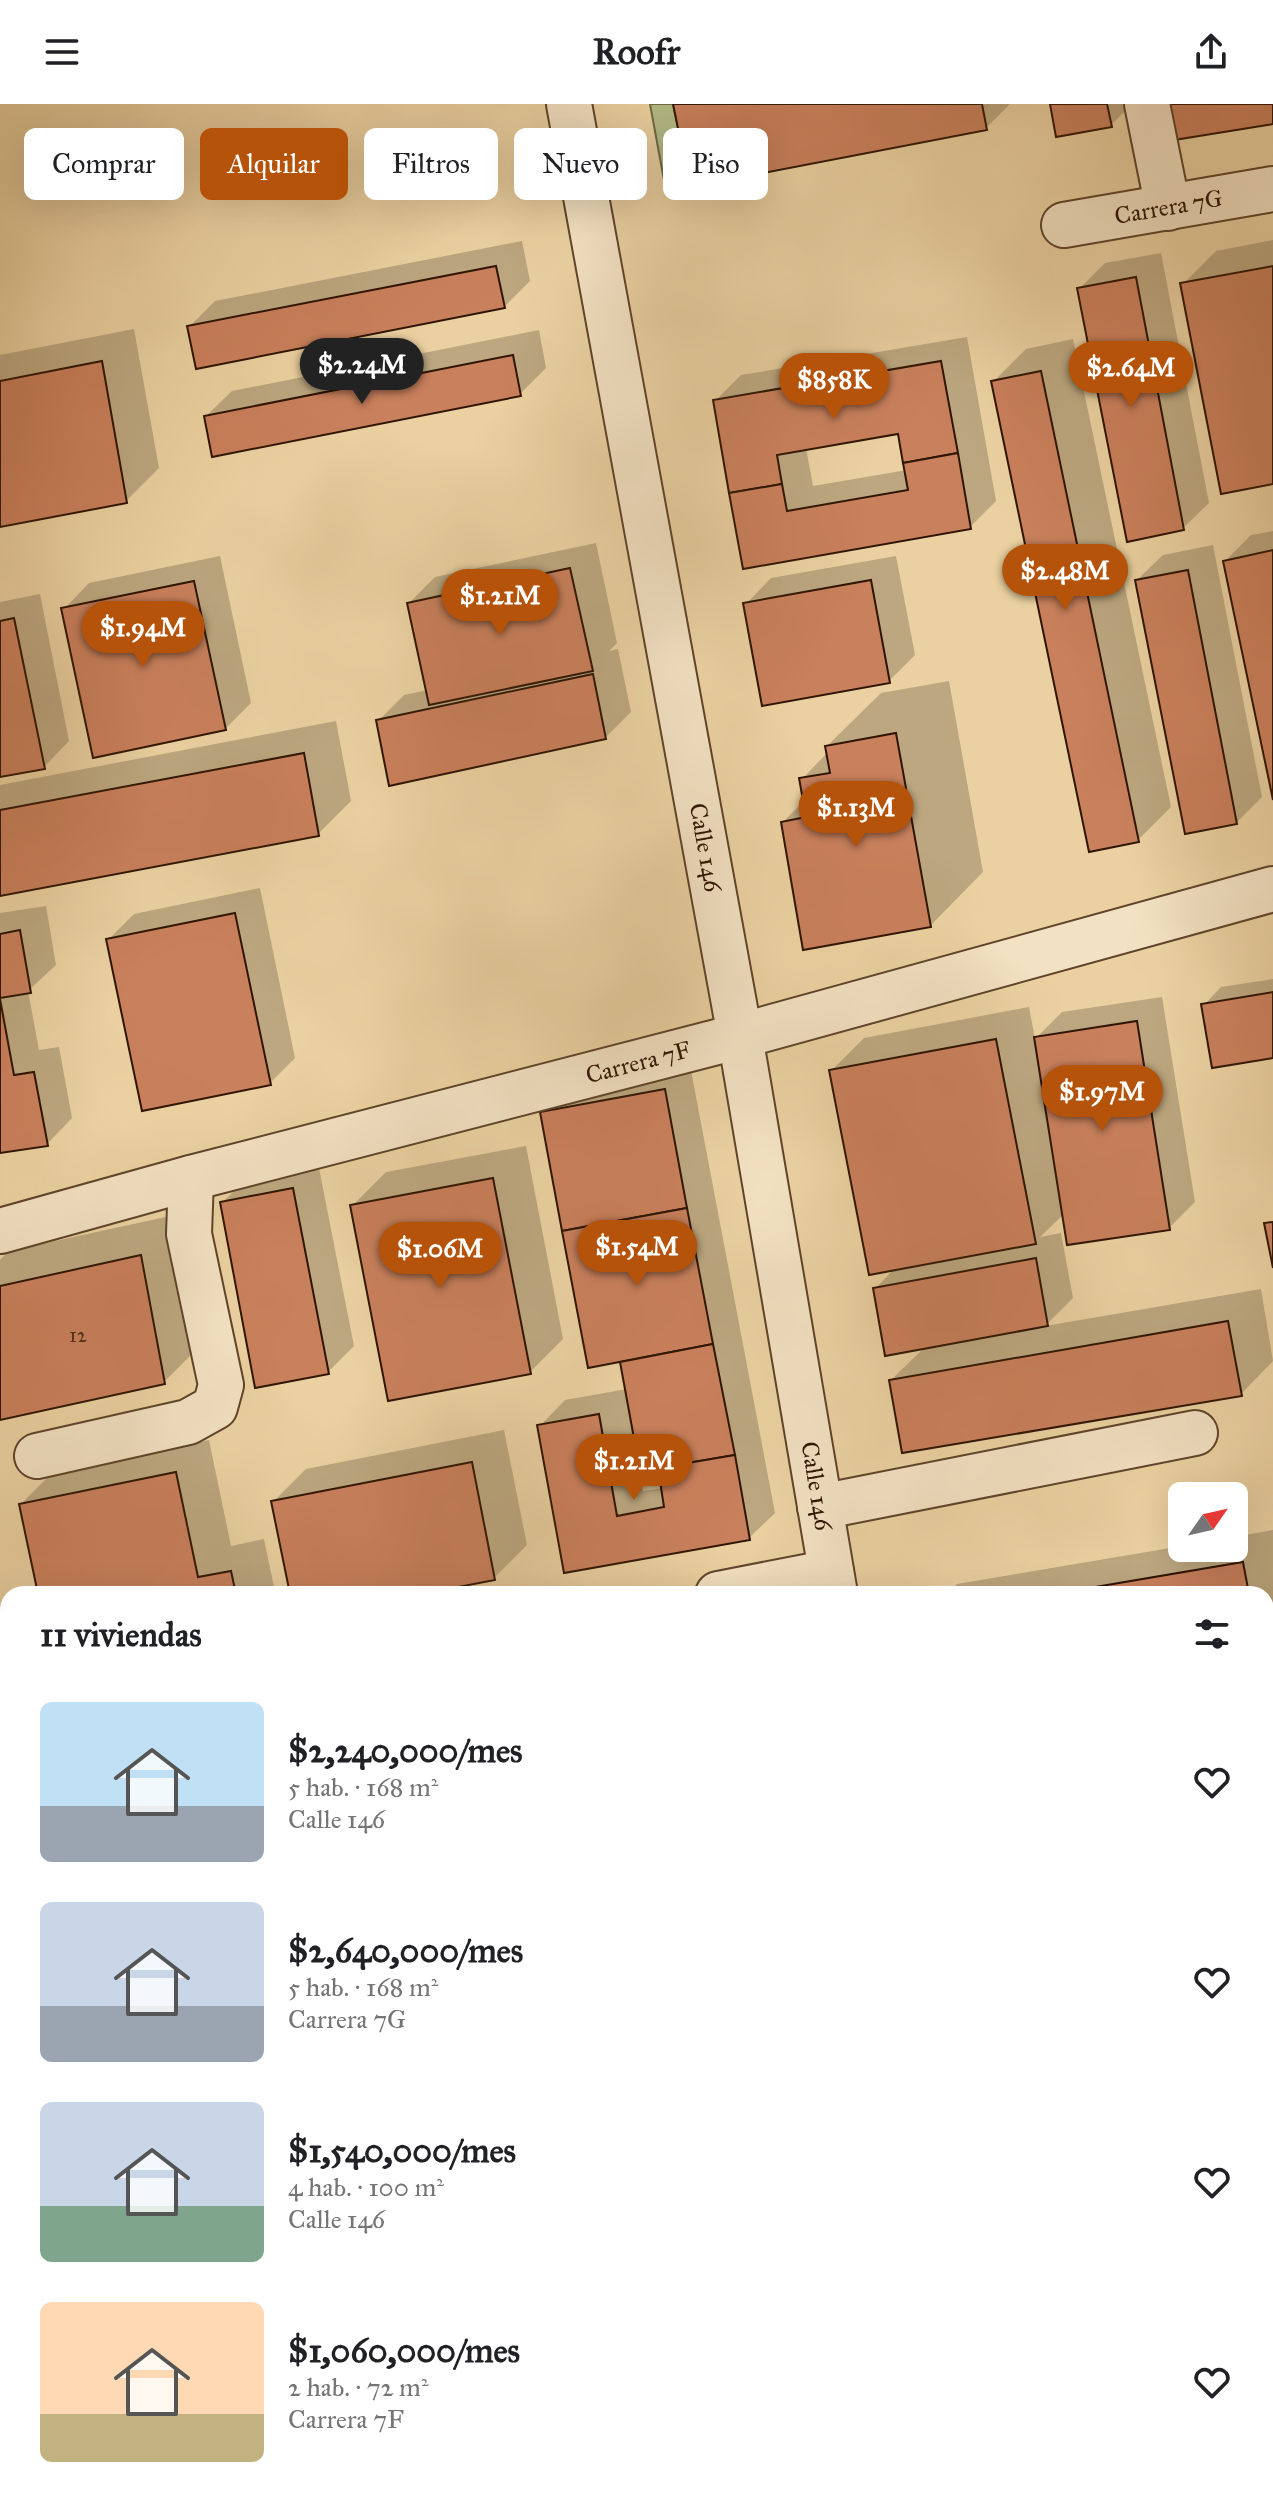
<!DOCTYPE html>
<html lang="es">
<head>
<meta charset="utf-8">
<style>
	:root { --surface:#fff; --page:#f2f2f2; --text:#202124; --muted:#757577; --accent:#b45309 }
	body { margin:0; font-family:"IM FELL Great Primer",serif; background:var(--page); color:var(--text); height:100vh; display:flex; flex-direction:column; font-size:30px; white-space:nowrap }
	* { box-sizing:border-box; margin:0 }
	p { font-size:26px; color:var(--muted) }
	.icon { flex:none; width:44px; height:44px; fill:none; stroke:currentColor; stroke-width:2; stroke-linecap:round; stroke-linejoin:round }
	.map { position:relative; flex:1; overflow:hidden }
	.drawer { position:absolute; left:0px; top:1482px; width:1274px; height:912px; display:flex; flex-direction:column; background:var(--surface); border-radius:24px 24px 0 0; box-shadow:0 8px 32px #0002 }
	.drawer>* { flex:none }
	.guide { position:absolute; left:24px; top:24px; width:800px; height:72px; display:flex; gap:16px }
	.needle { width:52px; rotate:56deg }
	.tools { position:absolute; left:1168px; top:1378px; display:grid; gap:16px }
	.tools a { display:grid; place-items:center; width:80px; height:80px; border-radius:12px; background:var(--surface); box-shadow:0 8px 32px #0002; font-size:40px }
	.price { position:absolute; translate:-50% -68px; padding:0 18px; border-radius:28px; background:var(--accent); color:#fff; font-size:26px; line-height:52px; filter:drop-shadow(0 2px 4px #0008) }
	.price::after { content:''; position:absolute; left:50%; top:48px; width:24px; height:18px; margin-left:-12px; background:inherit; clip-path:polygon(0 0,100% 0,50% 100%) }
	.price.on { background:#222; color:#fff }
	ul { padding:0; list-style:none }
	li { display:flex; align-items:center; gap:24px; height:200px; padding:0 40px }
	li span { display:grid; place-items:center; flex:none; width:224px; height:160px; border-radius:12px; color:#555 }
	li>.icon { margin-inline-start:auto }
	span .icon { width:96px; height:96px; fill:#fffc; stroke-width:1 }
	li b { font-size:34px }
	h2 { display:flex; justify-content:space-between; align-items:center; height:96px; padding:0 40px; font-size:34px }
	.chip { padding:0 28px; border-radius:12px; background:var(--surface); box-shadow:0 8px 32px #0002; font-size:28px; line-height:72px }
	.chip.on { background:var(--accent); color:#fff }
	header { display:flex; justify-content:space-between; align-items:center; height:104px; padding:0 40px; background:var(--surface); font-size:36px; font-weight:800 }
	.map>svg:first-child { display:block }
</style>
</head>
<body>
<header><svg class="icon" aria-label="menu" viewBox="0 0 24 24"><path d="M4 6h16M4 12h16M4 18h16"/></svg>Roofr<svg class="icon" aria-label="share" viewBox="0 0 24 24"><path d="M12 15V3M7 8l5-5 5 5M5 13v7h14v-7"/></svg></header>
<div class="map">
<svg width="1273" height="2394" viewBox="0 0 1273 2394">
	<rect width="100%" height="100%" fill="#ebd1a1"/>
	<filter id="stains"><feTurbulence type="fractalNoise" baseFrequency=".0025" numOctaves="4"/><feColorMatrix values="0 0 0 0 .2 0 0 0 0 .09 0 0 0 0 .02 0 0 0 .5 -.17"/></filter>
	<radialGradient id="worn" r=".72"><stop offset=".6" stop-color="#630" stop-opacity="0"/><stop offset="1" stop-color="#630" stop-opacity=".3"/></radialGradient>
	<path fill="#b2bd88" stroke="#716945" stroke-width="2" d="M 650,0 L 673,0 L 690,83 L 666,87 Z"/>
	<g fill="#0003" fill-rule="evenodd">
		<path d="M 675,0 L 1010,0 L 986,24 Z"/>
		<path d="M 1052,0 L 1132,0 L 1111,21 Z"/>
		<path d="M 1273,136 L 1273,378 L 1183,180 L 1216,147 Z"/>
		<path d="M 522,137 L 530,177 L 504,203 L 189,223 L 215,197 Z"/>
		<path d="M 1161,149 L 1209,399 L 1183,424 L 1079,185 L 1105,159 Z"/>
		<path d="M 134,225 L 159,364 L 126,397 L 0,421 L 0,251 Z"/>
		<path d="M 539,226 L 546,264 L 520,290 L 206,312 L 232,287 Z"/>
		<path d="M 967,233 L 996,397 L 970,423 L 744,462 L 715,297 L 741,271 ZM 900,328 L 907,366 L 813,382 L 806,344 Z"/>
		<path d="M 1073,235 L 1171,703 L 1138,736 L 993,278 L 1026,245 Z"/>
		<path d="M 1273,427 L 1273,687 L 1225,457 L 1251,431 Z"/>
		<path d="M 596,439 L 617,539 L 609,547 L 618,545 L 631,608 L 605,634 L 378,617 L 404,591 L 428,586 L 409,499 L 435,473 Z"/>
		<path d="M 1213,441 L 1262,693 L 1236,719 L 1137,476 L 1163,451 Z"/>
		<path d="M 220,452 L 251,599 L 225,625 L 64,505 L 89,479 Z"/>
		<path d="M 896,452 L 915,551 L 889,577 L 746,500 L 771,474 Z"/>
		<path d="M 40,490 L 69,637 L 44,663 L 0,671 L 0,498 Z"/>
		<path d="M 949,577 L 983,768 L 930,822 L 783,718 L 805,696 L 802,675 L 828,648 L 827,642 L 881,589 Z"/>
		<path d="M 336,617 L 351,697 L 318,730 L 0,790 L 0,681 Z"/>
		<path d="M 260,784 L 295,954 L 270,979 L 109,835 L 134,810 Z"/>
		<path d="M 46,802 L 56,861 L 28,887 L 39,946 L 59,943 L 72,1014 L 47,1040 L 0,1047 L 0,809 Z"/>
		<path d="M 1273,875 L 1273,952 L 1204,901 L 1221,883 Z"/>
		<path d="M 1162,893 L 1195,1098 L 1169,1124 L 1064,1110 L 1040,1133 L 1061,1129 L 1073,1194 L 1045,1222 L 1261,1185 L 1273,1257 L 1241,1290 L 891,1276 L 925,1243 L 875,1185 L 895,1164 L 831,967 L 864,934 L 1029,903 L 1035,935 L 1062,908 Z"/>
		<path d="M 690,961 L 775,1409 L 749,1434 L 565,1467 L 540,1322 L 565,1296 L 627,1285 L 621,1256 L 542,1009 L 568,983 ZM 659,1361 L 663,1384 L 643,1387 L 639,1365 Z"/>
		<path d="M 526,1042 L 563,1235 L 530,1268 L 353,1101 L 386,1068 Z"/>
		<path d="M 318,1059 L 354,1242 L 328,1268 L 222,1099 L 248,1073 Z"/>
		<path d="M 184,1109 L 208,1234 L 164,1278 L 0,1314 L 0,1156 L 9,1147 Z"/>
		<path d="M 504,1326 L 527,1441 L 494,1474 L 411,1490 L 292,1490 L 273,1398 L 306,1365 Z"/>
		<path d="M 209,1336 L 231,1442 L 264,1435 L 275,1488 L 273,1490 L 40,1490 L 21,1400 L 54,1367 Z"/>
		<path d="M 1273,1426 L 1273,1581 L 1266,1588 L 1266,1490 L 947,1490 L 957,1480 L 1182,1442 L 1182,1444 L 1234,1444 L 1234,1433 Z"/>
		<path d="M 1273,1649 L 1273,1805 L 1266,1806 L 1266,1650 Z"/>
		<path d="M 1273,1937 L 1273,2071 L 1266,2072 L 1266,1938 Z"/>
		<path d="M 1273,2101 L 1273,2298 L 1266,2299 L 1266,2103 Z"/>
		<path d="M 8,2216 L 8,2376 L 0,2377 L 0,2217 Z"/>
		<path d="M 1273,2344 L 1273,2394 L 1210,2394 L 1208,2386 L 1266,2386 L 1266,2345 Z"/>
		<path d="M 198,2386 L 377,2386 L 379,2394 L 190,2394 Z"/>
		<path d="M 381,2386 L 467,2386 L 468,2394 L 383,2394 Z"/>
		<path d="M 478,2386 L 601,2386 L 602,2394 L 479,2394 Z"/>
		<path d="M 1107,2386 L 1195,2386 L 1197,2394 L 1099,2394 Z"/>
	</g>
	<g fill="#c9805c" stroke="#301502" stroke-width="2">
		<path d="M 673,0 L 982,0 L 987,26 L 690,83 Z"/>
		<path d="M 1050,0 L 1107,0 L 1112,23 L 1056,33 Z"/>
		<path d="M 1169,0 L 1273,0 L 1273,20 L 1174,36 Z"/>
		<path d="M 496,162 L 505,204 L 196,265 L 187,222 Z"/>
		<path d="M 1273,162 L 1273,380 L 1221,390 L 1180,179 Z"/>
		<path d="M 1136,173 L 1184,426 L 1127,438 L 1077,184 Z"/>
		<path d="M 513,251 L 521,292 L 212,353 L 204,312 Z"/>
		<path d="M 102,257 L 127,399 L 0,423 L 0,277 Z"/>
		<path d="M 941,257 L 958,349 L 903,359 L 898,330 L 777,351 L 782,380 L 729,389 L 713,296 Z"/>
		<path d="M 1041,267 L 1139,738 L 1089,748 L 991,277 Z"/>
		<path d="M 958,349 L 971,425 L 743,465 L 729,389 L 782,380 L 787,407 L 908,386 L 903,359 Z"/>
		<path d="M 1273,446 L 1273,696 L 1223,457 Z"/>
		<path d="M 570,464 L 593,567 L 429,601 L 407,499 Z"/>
		<path d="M 1188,466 L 1237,720 L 1185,730 L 1135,476 Z"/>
		<path d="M 871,476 L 890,579 L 762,602 L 743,499 Z"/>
		<path d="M 194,477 L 226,626 L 93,654 L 61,504 Z"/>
		<path d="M 14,514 L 45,665 L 0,673 L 0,517 Z"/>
		<path d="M 593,570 L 606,635 L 389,682 L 376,616 Z"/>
		<path d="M 896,629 L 931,823 L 803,846 L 781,718 L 806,713 L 799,674 L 830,669 L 825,642 Z"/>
		<path d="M 304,649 L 319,732 L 0,792 L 0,706 Z"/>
		<path d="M 235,809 L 271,981 L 142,1007 L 106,835 Z"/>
		<path d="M 20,826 L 31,889 L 0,894 L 0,830 Z"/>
		<path d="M 1273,888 L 1273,954 L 1212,964 L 1201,900 Z"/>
		<path d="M 0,895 L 14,971 L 34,968 L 48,1042 L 0,1049 Z"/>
		<path d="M 1137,917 L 1170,1126 L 1067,1141 L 1034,933 Z"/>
		<path d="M 996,935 L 1036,1140 L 869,1171 L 829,966 Z"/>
		<path d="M 665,985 L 687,1104 L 562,1127 L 540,1008 Z"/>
		<path d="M 493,1074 L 531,1270 L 388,1297 L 350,1101 Z"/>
		<path d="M 293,1084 L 329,1270 L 255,1284 L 220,1098 Z"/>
		<path d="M 687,1104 L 713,1240 L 588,1264 L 562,1127 Z"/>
		<path d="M 1273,1118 L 1273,1164 L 1264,1119 Z"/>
		<path d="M 141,1151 L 165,1280 L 0,1316 L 0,1182 Z"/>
		<path d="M 1036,1154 L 1048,1222 L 885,1252 L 873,1184 Z"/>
		<path d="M 1228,1217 L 1242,1292 L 902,1349 L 889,1276 Z"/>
		<path d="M 713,1240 L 735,1351 L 640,1367 L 620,1258 Z"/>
		<path d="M 599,1310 L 617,1412 L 664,1403 L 658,1364 L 735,1351 L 750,1436 L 564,1469 L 537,1321 Z"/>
		<path d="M 472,1358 L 495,1476 L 422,1490 L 290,1490 L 271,1397 Z"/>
		<path d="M 176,1368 L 198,1473 L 231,1467 L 236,1490 L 38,1490 L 19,1400 Z"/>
		<path d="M 1243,1458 L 1249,1490 L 1054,1490 Z"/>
		<path d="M 1273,1674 L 1273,1807 L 1266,1808 L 1266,1676 Z"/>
		<path d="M 1273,1956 L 1273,2073 L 1266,2074 L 1266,1958 Z"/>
		<path d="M 1273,2127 L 1273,2300 L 1266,2301 L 1266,2128 Z"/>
		<path d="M 0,2322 L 8,2368 L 8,2378 L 0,2379 Z"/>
		<path d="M 1273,2365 L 1273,2394 L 1208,2394 L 1206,2386 L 1266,2386 L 1266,2366 Z"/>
		<path d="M 249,2386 L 325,2386 L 327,2394 L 206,2394 Z"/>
		<path d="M 379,2386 L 437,2386 L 438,2394 L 381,2394 Z"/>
		<path d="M 475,2386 L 562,2386 L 563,2394 L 477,2394 Z"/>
		<path d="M 647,2386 L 930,2386 L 890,2394 L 648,2394 Z"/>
	</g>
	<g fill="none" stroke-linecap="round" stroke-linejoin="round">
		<defs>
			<g id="minor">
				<path id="s1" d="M 569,0 L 740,932 L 835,1490"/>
				<path d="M 1147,0 L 1168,104"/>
				<path id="s2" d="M 1064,121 L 1273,85"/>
				<path id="s3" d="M 0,1127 L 191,1074 L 740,932 L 1273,785"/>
				<path d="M 37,1352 L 188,1318 L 215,1303 L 221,1281 L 189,1130 L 191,1074"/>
				<path d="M 820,1403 L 1195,1329"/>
				<path d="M 718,1490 L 831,1468"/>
				<path d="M 0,1634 L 8,1632"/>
				<path d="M 0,1723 L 8,1768"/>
				<path d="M 1266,2096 L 1273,2094"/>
				<path d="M 115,2386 L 116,2394"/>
				<path d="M 998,2386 L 1000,2394"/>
			</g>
		</defs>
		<use href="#minor" stroke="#5f442a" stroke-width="48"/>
		<use href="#minor" stroke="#f2e1c2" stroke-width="44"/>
	</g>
	<g text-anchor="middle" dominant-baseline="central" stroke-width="7" stroke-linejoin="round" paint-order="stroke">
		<g font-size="20" fill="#563018">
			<text x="78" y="1231">12</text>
		</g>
		<g font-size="24" fill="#301502" stroke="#f2e1c2">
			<text stroke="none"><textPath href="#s2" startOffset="106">Carrera 7G</textPath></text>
			<text stroke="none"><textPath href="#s1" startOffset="756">Calle 146</textPath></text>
			<text stroke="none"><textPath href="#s3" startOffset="660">Carrera 7F</textPath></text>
			<text stroke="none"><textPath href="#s1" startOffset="1404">Calle 146</textPath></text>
		</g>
	</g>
	<rect width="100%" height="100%" filter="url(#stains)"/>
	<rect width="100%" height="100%" fill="url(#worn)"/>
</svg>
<div class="tools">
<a><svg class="needle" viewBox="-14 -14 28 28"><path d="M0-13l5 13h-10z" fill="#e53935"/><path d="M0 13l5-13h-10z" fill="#757577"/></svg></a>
</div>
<b class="price on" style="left:362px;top:302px">$2.24M</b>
<b class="price" style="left:1131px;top:305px">$2.64M</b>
<b class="price" style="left:834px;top:317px">$858K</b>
<b class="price" style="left:1065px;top:508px">$2.48M</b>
<b class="price" style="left:500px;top:533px">$1.21M</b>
<b class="price" style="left:143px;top:565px">$1.94M</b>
<b class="price" style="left:856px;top:745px">$1.13M</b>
<b class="price" style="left:1102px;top:1029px">$1.97M</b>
<b class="price" style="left:637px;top:1184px">$1.54M</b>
<b class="price" style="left:440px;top:1186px">$1.06M</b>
<b class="price" style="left:634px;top:1398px">$1.21M</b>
<div class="guide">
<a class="chip">Comprar</a>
<a class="chip on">Alquilar</a>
<a class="chip">Filtros</a>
<a class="chip">Nuevo</a>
<a class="chip">Piso</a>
</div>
<section class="drawer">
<h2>11 viviendas<svg class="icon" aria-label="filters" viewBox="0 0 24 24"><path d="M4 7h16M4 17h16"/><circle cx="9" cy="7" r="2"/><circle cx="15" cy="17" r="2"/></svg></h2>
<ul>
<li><span style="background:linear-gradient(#bfe0f5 65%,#9aa5b1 0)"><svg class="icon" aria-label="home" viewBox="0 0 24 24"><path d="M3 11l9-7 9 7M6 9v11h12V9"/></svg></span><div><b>$2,240,000/mes</b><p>5 hab. · 168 m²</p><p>Calle 146</p></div><svg class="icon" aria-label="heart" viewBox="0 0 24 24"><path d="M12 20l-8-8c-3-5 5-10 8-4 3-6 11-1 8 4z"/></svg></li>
<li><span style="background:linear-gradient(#c9d6e8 65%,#9aa5b1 0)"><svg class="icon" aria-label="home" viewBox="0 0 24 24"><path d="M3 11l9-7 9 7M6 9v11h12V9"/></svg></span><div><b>$2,640,000/mes</b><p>5 hab. · 168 m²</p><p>Carrera 7G</p></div><svg class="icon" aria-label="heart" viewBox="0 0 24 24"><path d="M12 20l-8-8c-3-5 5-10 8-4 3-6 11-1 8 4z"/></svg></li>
<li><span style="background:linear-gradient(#c9d6e8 65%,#7fa58c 0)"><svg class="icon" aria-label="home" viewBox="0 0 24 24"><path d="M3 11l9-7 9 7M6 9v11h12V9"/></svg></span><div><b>$1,540,000/mes</b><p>4 hab. · 100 m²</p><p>Calle 146</p></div><svg class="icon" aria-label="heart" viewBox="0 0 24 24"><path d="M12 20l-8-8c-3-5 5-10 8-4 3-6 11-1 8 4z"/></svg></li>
<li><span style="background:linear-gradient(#ffd9b3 70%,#c2b280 0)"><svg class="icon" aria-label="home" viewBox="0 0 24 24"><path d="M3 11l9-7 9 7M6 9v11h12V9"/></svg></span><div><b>$1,060,000/mes</b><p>2 hab. · 72 m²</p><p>Carrera 7F</p></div><svg class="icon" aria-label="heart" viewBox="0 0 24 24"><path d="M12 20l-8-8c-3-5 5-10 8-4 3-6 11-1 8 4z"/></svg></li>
</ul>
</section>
</div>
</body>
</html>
